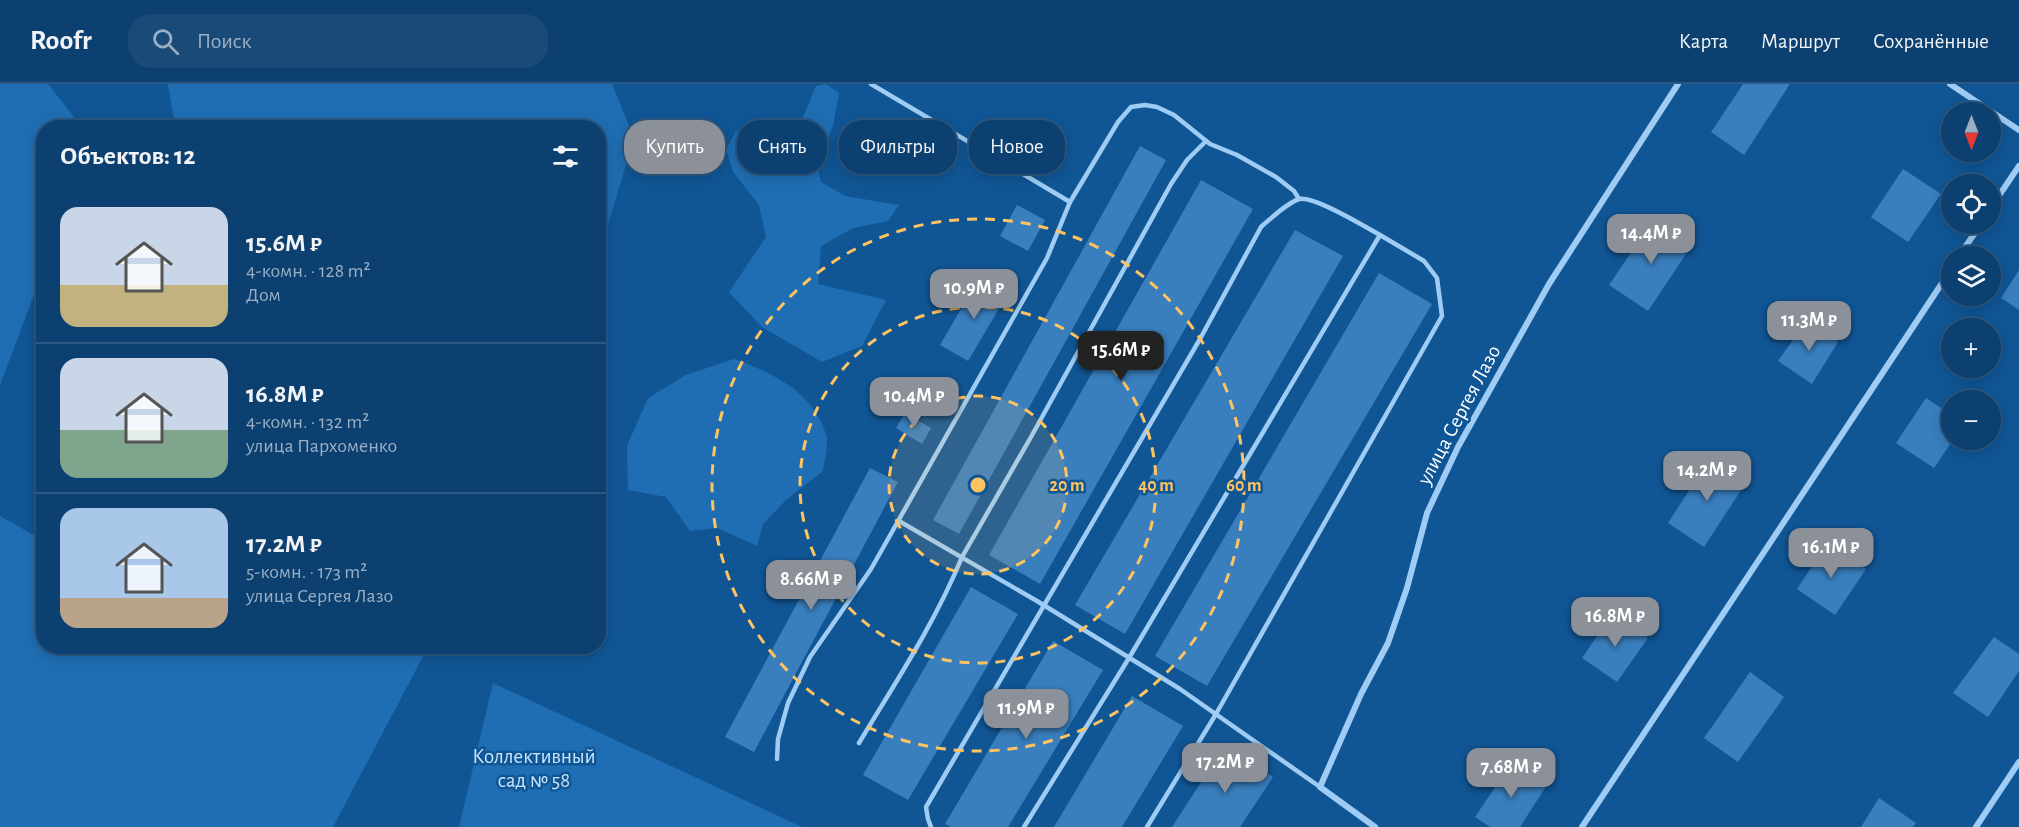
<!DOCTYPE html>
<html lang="ru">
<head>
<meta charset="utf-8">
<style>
	:root { --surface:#0c4070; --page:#1a4b78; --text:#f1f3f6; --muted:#9aafc3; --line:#2c5983; --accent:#8c9099 }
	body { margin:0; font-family:"Alegreya Sans",sans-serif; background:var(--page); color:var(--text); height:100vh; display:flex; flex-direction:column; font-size:22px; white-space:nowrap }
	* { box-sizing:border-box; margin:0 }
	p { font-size:20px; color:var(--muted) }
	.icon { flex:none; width:33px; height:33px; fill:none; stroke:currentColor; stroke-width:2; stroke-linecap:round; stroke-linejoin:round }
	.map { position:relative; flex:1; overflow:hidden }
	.details { position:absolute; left:36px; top:36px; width:570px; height:534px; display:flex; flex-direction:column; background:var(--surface); border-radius:24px; box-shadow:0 3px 15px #0003,0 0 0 2px var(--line) }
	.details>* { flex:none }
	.banner { position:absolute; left:624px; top:36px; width:570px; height:54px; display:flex; gap:12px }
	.needle { width:39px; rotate:180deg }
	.buttons { position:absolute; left:1941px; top:18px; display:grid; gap:12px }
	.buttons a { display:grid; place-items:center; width:60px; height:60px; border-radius:50%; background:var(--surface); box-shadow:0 3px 15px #0003,0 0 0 2px var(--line); font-size:30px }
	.price { position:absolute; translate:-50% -51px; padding:0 14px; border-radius:12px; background:var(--accent); color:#fff; font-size:20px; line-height:39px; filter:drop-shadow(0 2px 3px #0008) }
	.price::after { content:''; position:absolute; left:50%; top:36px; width:18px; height:14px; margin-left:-9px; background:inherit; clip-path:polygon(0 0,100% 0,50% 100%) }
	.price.selected { background:#222; color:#fff }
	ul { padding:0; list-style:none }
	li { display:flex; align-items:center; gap:18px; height:150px; padding:0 24px }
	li+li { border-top:2px solid var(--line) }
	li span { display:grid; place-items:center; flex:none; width:168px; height:120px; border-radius:18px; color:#555 }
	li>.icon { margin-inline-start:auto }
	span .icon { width:72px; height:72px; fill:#fffc; stroke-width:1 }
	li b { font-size:26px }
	h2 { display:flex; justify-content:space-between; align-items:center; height:72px; padding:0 24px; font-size:26px }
	.pill { padding:0 21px; border-radius:24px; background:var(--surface); box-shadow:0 3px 15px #0003,0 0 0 2px var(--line); font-size:21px; line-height:54px }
	.pill.selected { background:var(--accent); color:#fff }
	header { display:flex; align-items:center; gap:36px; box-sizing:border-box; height:84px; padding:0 30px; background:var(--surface); border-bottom:2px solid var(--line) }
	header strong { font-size:28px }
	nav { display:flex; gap:33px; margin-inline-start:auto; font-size:21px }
	.search { width:420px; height:54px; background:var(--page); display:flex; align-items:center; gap:15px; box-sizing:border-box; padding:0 21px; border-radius:24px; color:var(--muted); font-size:22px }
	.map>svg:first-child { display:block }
</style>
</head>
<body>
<header>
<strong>Roofr</strong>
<div class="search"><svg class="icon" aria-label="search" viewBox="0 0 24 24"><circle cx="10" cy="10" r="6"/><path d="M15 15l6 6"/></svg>Поиск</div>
<nav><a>Карта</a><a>Маршрут</a><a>Сохранённые</a></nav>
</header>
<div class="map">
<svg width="2019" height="743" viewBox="0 0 2019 743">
	<rect width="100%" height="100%" fill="#105695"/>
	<g fill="#1f6eb3">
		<path d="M 0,0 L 48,0 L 82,43 L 44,44 L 43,187 L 0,301 Z"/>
		<path d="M 168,0 L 612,0 L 634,54 L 599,171 L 598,44 L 175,43 Z"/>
		<path d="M 826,0 L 839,9 L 833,42 L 817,81 L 821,98 L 845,112 L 899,121 L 888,137 L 853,144 L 821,162 L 818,200 L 886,216 L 862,262 L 822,278 L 762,243 L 729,208 L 766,153 L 759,121 L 733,88 L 726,65 L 736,47 L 761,51 L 792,75 L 801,38 L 816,2 Z"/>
		<path d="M 734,275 C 773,289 812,307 826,350 C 829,360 824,377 823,387 L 786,416 L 763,440 L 757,462 L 717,444 L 690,447 L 666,413 L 628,406 L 627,362 L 648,314 L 686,291 Z"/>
		<path d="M 0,432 L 43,456 L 44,562 L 428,563 L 333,743 L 0,743 Z"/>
		<path d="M 493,599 L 802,743 L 459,743 Z"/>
	</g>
	<g fill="#397fbe">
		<path d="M 1743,0 L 1790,0 L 1744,71 L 1711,48 Z"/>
		<path d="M 1140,62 L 1166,76 L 959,450 L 933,436 Z"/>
		<path d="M 1903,85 L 1941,110 L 1908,158 L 1871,133 Z"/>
		<path d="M 1201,96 L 1253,125 L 1040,500 L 989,471 Z"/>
		<path d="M 1017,121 L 1045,136 L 1028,167 L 1000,152 Z"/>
		<path d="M 1654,135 L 1692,161 L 1648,227 L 1609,201 Z"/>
		<path d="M 1295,146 L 1343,172 L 1125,550 L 1075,521 Z"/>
		<path d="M 2019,186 L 2019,226 L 2001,214 Z"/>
		<path d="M 1379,189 L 1432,220 L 1207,602 L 1155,572 Z"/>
		<path d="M 979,194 L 1007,211 L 968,277 L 940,261 Z"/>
		<path d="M 1807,236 L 1838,258 L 1812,300 L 1778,277 Z"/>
		<path d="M 1926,314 L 1952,331 L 1953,356 L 1934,384 L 1896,359 Z"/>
		<path d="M 905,329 L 931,344 L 922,360 L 896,344 Z"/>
		<path d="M 1710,374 L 1747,397 L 1704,463 L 1668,439 Z"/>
		<path d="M 870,384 L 898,398 L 754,668 L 725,653 Z"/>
		<path d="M 1827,460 L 1866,485 L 1835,531 L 1797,505 Z"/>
		<path d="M 971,503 L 1018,530 L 908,716 L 863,691 Z"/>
		<path d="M 1613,529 L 1648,554 L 1617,598 L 1582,574 Z"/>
		<path d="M 1994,553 L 2019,570 L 2019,587 L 1988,633 L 1953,609 Z"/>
		<path d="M 1053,557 L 1103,586 L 1008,743 L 951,743 L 945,740 Z"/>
		<path d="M 1750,588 L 1784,613 L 1738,678 L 1704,654 Z"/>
		<path d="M 1132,612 L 1183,642 L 1122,743 L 1054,743 Z"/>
		<path d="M 1224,663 L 1273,693 L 1240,743 L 1172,743 Z"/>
		<path d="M 1512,678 L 1547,701 L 1520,743 L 1490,743 L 1475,733 Z"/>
		<path d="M 1879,714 L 1916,739 L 1913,743 L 1861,743 Z"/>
	</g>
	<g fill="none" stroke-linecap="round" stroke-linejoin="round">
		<g stroke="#9fccf4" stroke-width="4.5">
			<path d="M 871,0 L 1070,118"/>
			<path d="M 899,437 L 1037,517 L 1180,605 L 1320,703"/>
			<path d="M 859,659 C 895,599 935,539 962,473 L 1031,353 L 1171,100 L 1187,76 L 1206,57"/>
			<path d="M 777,675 L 778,655 L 788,619 L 810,573 L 871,485 L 1047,174 L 1070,118 L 1118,38 L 1131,23 L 1145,21 L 1157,23 L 1174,31 L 1210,60 L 1237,71 L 1276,93 L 1294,107 L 1299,115"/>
			<path d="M 931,743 L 928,735 L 926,723 L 1200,255 L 1261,143 C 1270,135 1287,119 1299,115 C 1313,111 1366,143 1380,151"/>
			<path d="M 1024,743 L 1129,574 L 1380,151 L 1424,177 L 1437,194 L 1442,232 L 1216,630 L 1147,743"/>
		</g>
		<g stroke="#9fccf4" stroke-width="6">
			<path d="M 1950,0 L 2019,46"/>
			<path d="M 1990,125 L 2019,82"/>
			<path d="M 1959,172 L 1981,140"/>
			<path d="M 1375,743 L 1320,703 L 1361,610 L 1388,559 L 1407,504 L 1427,429 L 1458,363 L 1549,200 L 1678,0"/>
			<path d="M 1582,743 L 1952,184"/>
			<path d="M 1976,743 L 2019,678"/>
		</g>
	</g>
	<circle cx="978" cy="401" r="89" fill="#ffc461" fill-opacity=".12"/>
	<g fill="none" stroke="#ffc461" stroke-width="3" stroke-dasharray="10 8">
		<circle cx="978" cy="401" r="89"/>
		<circle cx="978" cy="401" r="178"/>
		<circle cx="978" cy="401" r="266"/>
	</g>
	<g text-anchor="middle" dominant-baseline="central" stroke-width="5" stroke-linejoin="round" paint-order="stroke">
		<g font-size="21" fill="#fff" stroke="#105695">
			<text transform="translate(1459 331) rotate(-62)">улица Сергея Лазо</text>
		</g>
		<g font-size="21" fill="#c7e4fe" stroke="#105695">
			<text x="534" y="672">Коллективный<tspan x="534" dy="24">сад № 58</tspan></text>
		</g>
	</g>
	<circle cx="978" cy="401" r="9" fill="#ffc461" stroke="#105695" stroke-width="3"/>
	<g font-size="18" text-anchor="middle" font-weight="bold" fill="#ffc461" stroke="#105695" stroke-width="5" stroke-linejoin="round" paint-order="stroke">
		<text x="1067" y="407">20 m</text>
		<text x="1156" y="407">40 m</text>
		<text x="1244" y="407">60 m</text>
	</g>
</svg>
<div class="buttons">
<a><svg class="needle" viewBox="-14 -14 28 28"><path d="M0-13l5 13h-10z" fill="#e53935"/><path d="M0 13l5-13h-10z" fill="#9aafc3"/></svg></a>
<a><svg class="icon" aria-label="locate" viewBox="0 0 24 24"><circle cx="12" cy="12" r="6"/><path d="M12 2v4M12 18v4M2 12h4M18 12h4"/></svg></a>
<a><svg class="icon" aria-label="layers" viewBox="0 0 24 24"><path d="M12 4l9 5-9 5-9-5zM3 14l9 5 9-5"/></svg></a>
<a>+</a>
<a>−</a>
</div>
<b class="price" style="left:1651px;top:181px">14.4M ₽</b>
<b class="price" style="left:974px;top:236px">10.9M ₽</b>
<b class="price" style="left:1809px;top:268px">11.3M ₽</b>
<b class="price selected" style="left:1121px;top:298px">15.6M ₽</b>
<b class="price" style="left:914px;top:344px">10.4M ₽</b>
<b class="price" style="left:1707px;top:418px">14.2M ₽</b>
<b class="price" style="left:1831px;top:495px">16.1M ₽</b>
<b class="price" style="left:811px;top:527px">8.66M ₽</b>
<b class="price" style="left:1615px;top:564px">16.8M ₽</b>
<b class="price" style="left:1026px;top:656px">11.9M ₽</b>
<b class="price" style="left:1225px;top:710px">17.2M ₽</b>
<b class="price" style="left:1511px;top:715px">7.68M ₽</b>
<div class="banner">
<a class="pill selected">Купить</a>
<a class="pill">Снять</a>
<a class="pill">Фильтры</a>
<a class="pill">Новое</a>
</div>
<section class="details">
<h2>Объектов: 12<svg class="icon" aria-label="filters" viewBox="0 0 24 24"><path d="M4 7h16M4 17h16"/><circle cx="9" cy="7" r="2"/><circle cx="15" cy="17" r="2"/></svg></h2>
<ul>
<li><span style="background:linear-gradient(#c9d6e8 65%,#c2b280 0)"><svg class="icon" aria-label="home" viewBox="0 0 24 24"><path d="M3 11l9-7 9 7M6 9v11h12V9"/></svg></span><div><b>15.6M ₽</b><p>4-комн. · 128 m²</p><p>Дом</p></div></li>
<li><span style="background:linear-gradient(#c9d6e8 60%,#7fa58c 0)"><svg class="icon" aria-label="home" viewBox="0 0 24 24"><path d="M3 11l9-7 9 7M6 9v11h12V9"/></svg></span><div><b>16.8M ₽</b><p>4-комн. · 132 m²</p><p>улица Пархоменко</p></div></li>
<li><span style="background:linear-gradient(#a9c7e8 75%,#b9a48a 0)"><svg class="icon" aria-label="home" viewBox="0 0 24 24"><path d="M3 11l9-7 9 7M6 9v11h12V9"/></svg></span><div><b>17.2M ₽</b><p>5-комн. · 173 m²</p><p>улица Сергея Лазо</p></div></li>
</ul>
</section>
</div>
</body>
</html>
